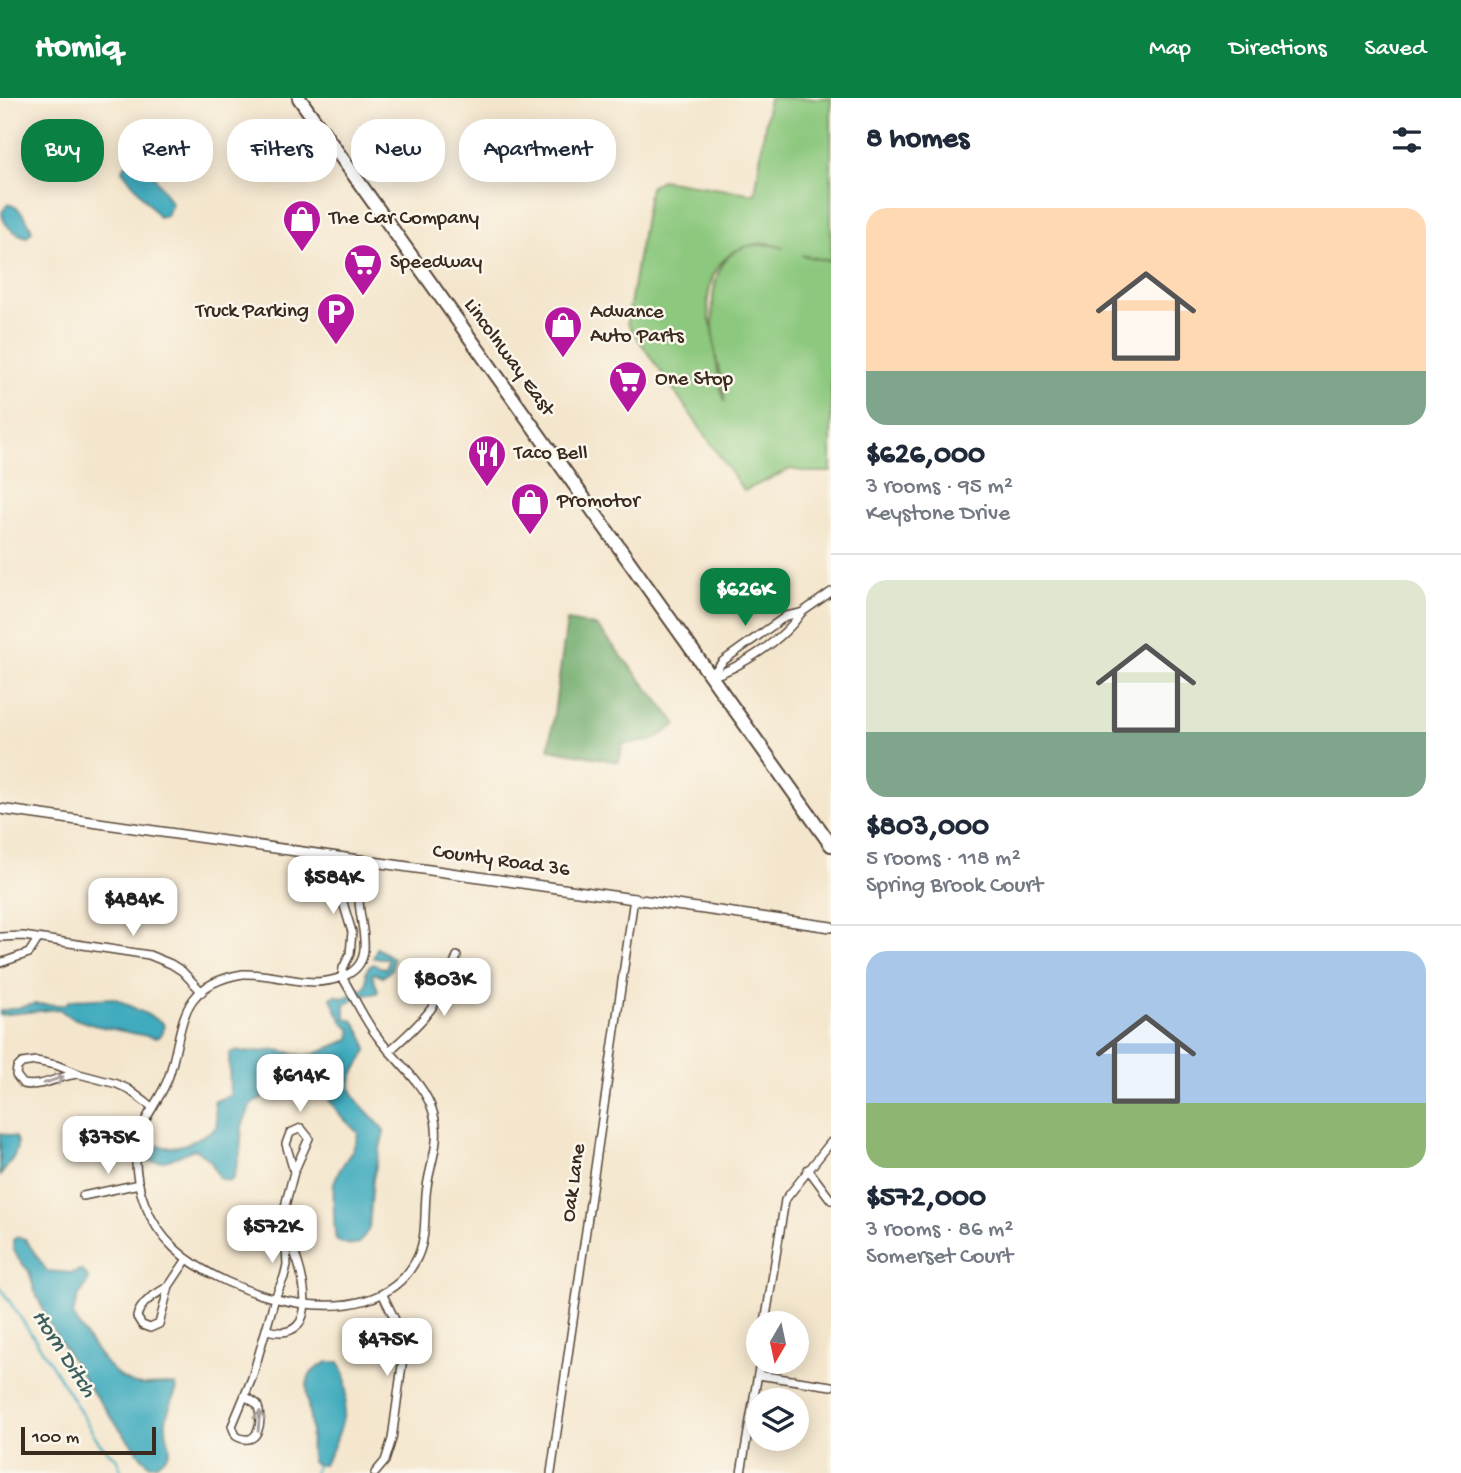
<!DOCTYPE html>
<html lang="en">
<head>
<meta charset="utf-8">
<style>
	:root { --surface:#fff; --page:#f6f6f7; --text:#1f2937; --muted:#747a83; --line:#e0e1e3; --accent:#0b8043 }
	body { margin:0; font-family:"Gochi Hand",sans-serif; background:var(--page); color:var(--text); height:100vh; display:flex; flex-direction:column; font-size:26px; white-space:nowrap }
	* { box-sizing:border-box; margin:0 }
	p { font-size:23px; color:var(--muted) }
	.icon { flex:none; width:38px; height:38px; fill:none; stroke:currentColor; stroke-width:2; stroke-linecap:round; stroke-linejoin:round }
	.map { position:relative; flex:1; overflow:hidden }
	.side { display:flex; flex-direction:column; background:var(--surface); width:630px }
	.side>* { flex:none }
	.banner { position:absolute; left:21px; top:21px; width:665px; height:63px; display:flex; gap:14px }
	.needle { width:46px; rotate:189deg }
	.controls { position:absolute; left:746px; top:1213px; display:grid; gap:14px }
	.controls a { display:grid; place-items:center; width:63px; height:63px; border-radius:50%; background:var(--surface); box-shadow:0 4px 18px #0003; font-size:35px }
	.scale { position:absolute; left:21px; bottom:18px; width:135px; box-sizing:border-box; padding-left:7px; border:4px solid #3b2a1e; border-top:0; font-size:19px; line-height:24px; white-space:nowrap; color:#3b2a1e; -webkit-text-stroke:5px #fbf7ec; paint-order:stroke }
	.price { position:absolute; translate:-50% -60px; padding:0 16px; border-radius:14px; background:#fff; color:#222; font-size:23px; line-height:46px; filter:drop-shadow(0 2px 4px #0008) }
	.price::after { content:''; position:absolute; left:50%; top:42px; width:21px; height:16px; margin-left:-10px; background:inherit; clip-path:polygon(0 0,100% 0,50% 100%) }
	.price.active { background:var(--accent); color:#fff }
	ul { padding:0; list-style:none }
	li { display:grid; align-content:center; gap:14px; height:371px; padding:0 35px }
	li+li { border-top:2px solid var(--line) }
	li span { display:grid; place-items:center; height:217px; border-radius:21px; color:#555 }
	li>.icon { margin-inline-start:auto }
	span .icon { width:126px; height:126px; fill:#fffc; stroke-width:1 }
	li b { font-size:30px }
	h2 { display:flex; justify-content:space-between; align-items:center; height:84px; padding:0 35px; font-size:30px }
	.tag { padding:0 24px; border-radius:28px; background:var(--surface); box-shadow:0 4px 18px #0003; font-size:24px; line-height:63px }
	.tag.active { background:var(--accent); color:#fff }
	header { display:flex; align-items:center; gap:42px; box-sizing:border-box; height:98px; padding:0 35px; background:var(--accent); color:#fff }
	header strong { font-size:33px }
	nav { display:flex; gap:38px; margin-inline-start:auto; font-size:24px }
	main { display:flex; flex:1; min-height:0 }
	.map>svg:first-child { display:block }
</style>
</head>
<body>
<header>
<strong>Homiq</strong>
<nav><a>Map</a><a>Directions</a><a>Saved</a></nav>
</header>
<main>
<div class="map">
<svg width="831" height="1375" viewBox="0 0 831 1375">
	<rect width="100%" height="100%" fill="#fbf7ec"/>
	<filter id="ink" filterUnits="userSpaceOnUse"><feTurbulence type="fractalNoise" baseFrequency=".0143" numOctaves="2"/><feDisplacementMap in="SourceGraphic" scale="14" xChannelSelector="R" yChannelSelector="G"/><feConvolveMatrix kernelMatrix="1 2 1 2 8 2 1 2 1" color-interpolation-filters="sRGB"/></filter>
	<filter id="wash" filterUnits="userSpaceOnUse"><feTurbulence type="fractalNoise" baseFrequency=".00686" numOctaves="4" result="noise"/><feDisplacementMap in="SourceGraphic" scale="28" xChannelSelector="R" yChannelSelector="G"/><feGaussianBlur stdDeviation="1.57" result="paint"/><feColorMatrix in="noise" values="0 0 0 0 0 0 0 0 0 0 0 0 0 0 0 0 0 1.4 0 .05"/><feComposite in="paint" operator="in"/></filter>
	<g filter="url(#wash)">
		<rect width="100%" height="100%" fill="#f4e6cd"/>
		<path fill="#8cc87e" stroke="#64794e" stroke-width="2" fill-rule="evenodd" d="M 769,0 L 831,0 L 831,163 L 801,157 L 831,164 L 831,374 L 808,374 L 790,371 L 744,393 L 627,225 L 650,89 L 661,82 L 755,96 ZM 767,145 L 784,150 C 779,149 774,147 769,147 C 704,141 711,210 715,252 C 717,269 724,287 725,304 C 717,282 716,258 713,235 C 713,229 710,224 709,219 C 704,176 723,147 767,145 Z"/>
		<path fill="#71ac6d" stroke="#566b46" stroke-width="2" d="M 567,523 L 597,528 L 677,626 L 652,643 L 623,646 L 619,664 L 549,651 Z"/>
		<g fill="#3fabbe" stroke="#3d6a6e" stroke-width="2">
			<path d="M 136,60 L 146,65 L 172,106 L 166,118 L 159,119 L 122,72 L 127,65 Z"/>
			<path d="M 8,106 C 20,108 28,122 32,133 L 27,139 C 15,136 2,127 2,114 Z"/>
			<path d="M 377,850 L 393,860 L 392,871 L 383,879 L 374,875 L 372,877 L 378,892 L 377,895 L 361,898 L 345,907 L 345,920 L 354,923 L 365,943 L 367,952 C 363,962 354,972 351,982 C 347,1001 375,1018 384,1033 L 373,1081 L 369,1131 L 359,1145 C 351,1148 342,1146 336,1141 C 334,1136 333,1089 334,1085 C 339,1067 356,1054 358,1035 L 339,1016 L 326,997 L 313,993 L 296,978 L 283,977 L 269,995 L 251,1007 L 242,1028 L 240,1055 L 233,1081 L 229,1083 L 219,1080 L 210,1062 L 194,1051 C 180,1057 163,1068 147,1062 L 147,1053 L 153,1047 C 179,1054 193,1043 215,1031 L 217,1026 L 214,1003 L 230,998 L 229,956 L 234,953 L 252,954 L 278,952 L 304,958 L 315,956 L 350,941 L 351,932 C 338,921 338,915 331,900 L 335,897 L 344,900 L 365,889 C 369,880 361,871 374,866 L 384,871 L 387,870 L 388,862 L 386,860 L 373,860 Z"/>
			<path d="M 114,900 L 162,924 L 164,928 L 161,937 L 156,940 L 93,927 L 70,919 L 59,911 L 0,917 L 0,913 L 35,906 L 64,907 L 71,902 Z"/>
			<path d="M 0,1035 L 15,1039 C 23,1052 8,1066 0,1078 Z"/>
			<path d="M 17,1139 L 25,1141 L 47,1173 L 72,1175 L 80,1172 C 96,1180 83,1190 78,1200 C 75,1206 74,1211 73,1217 C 85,1239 111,1281 136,1286 C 149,1289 162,1284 175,1287 L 177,1291 C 173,1302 167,1312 166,1323 C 164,1347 181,1350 156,1367 L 150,1367 L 139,1356 L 88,1288 L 50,1227 L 34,1191 L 29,1173 L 19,1162 L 13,1150 L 13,1142 Z"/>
			<path d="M 328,1264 L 339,1264 C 356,1288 340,1345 323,1367 L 317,1367 L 312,1364 C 309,1353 311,1343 311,1332 C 311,1316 302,1292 310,1277 C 314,1271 321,1267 328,1264 Z"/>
		</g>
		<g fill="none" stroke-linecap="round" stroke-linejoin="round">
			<g stroke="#3fabbe" stroke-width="2.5">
				<path d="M 0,1189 L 48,1261 L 100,1346 L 117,1361 L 122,1375"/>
				<path d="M 314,1375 L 317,1367"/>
			</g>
		</g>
	</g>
	<g filter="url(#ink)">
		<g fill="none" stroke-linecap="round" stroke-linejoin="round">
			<defs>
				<g id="minor">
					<path d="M 710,579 L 723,563 L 786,518 L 801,515 L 831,494"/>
					<path d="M 710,579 C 740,570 784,541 801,515"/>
					<path d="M 0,839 L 23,838 L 149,857 L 171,866 L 182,873 L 202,894"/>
					<path d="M 0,865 L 29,855 L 38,841"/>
					<path d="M 243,876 C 278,875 308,892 342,879 C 354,898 363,920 377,938 C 395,963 424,984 433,1014 C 443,1044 428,1068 426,1097 C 424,1121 427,1143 415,1164 C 371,1243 226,1199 174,1150 C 149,1126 134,1089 136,1054 C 137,1024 160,1005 169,978 C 185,928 176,887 243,876 Z"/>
					<path d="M 342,879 C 379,865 359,828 359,801 C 359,788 362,775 365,762"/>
					<path d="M 342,879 L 343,870 L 350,856 L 352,834 L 341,798 L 343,759"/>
					<path d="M 389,953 C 424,923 443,903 457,858"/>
					<path d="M 79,976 C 59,977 44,990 23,986 L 16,977 L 17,970 L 22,965 L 36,963 L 56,967 L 79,976 L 117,986 L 128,991 L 152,1009"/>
					<path d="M 808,1071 L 831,1102"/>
					<path d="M 83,1098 L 139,1086"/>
					<path d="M 169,1188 C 156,1196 140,1204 137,1219 L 142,1227 L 150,1230 L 159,1226 L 169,1188 L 187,1161"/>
					<path d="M 765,1225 L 785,1102 L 831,1044"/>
					<path d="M 267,1232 C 326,1248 302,1165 287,1138"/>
					<path d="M 758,1277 L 831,1288"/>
					<path d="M 245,1298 L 257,1306 C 264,1322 259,1351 236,1338 L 232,1328 L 252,1280 L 275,1200 L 284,1179 L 287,1167 L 284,1117 L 286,1104 L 294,1074 L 309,1040 L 301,1030 L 290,1035 L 286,1046 L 294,1074"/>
					<path d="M 375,1375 L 385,1363 L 392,1341 L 402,1267 L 398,1228 L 383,1197"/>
					<path d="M 551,1375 L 634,800"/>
					<path d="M 741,1375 L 760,1264"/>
				</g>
				<path id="tertiary" d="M 0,711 L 831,829"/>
				<path id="trunk" d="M 299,0 L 831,747"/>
			</defs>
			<use href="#minor" stroke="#574638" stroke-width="10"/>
			<use href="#tertiary" stroke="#574638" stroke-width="12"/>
			<use href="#trunk" stroke="#574638" stroke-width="16"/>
			<use href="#minor" stroke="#fff" stroke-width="7"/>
			<use href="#tertiary" stroke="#fff" stroke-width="9"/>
			<use href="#trunk" stroke="#fff" stroke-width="12"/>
		</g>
		<defs><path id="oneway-shaft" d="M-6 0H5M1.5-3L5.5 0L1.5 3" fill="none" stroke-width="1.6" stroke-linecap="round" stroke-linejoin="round" transform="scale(1.75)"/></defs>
		<g stroke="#a79f9a">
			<use href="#oneway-shaft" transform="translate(54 982) rotate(-19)"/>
			<use href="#oneway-shaft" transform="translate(259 1323) rotate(-85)"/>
		</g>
	</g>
	<defs>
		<symbol id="shop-pin" viewBox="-11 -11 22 30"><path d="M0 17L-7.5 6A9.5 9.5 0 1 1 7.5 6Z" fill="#b5179e" stroke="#fbf7ec"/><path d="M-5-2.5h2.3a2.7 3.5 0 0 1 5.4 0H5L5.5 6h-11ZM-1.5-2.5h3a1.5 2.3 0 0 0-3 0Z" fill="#fff"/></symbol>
		<symbol id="supermarket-pin" viewBox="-11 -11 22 30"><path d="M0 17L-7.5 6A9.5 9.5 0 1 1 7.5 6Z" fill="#b5179e" stroke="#fbf7ec"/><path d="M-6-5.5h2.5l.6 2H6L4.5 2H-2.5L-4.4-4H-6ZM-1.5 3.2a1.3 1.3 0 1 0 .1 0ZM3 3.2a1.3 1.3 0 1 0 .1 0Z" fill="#fff"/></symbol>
		<symbol id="parking-pin" viewBox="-11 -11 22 30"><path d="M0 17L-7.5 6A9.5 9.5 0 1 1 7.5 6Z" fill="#b5179e" stroke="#fbf7ec"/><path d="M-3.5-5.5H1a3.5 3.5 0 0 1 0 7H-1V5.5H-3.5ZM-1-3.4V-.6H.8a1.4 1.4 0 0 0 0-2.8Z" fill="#fff"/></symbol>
		<symbol id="restaurant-pin" viewBox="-11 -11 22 30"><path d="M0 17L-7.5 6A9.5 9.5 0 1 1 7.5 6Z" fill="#b5179e" stroke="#fbf7ec"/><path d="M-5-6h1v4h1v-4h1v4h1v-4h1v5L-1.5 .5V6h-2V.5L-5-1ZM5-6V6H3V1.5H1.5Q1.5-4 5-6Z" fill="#fff"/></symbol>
	</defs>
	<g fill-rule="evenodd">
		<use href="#shop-pin" x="280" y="99" width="44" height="60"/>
		<use href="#supermarket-pin" x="341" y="143" width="44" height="60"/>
		<use href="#parking-pin" x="314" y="192" width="44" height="60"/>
		<use href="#shop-pin" x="541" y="205" width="44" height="60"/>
		<use href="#supermarket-pin" x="606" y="260" width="44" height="60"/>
		<use href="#restaurant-pin" x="465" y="334" width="44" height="60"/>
		<use href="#shop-pin" x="508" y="382" width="44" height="60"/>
	</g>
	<g text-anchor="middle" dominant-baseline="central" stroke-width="5" stroke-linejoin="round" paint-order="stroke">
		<g font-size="21" fill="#3b2a1e" stroke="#fbf7ec" text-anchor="start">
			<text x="329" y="121">The Car Company</text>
			<text x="390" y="165">Speedway</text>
			<text x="309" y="214" text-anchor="end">Truck Parking</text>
			<text x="590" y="215">Advance<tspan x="590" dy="24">Auto Parts</tspan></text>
			<text x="655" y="282">One Stop</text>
			<text x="514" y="356">Taco Bell</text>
			<text x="557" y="404">Promotor</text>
		</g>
		<g font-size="21" fill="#3b2a1e" stroke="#fbf7ec">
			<text transform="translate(508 260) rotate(54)">Lincolnway East</text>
			<text transform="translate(501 764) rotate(8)">County Road 36</text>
			<text transform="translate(575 1085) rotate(-82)">Oak Lane</text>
		</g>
		<g font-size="23" font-style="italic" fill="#3d5e5e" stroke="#fbf7ec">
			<text transform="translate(63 1256) rotate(57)">Horn Ditch</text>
		</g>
	</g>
</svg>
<div class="controls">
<a><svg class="needle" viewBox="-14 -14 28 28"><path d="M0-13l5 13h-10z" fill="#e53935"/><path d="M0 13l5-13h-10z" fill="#747a83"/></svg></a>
<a><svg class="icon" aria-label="layers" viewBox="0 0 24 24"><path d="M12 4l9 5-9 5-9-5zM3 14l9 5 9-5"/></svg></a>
</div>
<div class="scale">100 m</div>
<b class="price active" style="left:745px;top:530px">$626K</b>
<b class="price" style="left:333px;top:818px">$584K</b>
<b class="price" style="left:133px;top:840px">$484K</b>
<b class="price" style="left:444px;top:920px">$803K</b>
<b class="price" style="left:300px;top:1016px">$614K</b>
<b class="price" style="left:108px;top:1078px">$375K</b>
<b class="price" style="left:272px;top:1167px">$572K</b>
<b class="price" style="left:387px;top:1280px">$475K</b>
<div class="banner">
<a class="tag active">Buy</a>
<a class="tag">Rent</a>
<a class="tag">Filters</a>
<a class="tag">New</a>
<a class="tag">Apartment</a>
</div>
</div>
<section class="side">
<h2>8 homes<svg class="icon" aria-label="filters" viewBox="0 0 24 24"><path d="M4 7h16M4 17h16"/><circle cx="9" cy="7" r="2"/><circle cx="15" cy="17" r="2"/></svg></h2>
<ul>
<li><span style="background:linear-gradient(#ffd9b3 75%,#7fa58c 0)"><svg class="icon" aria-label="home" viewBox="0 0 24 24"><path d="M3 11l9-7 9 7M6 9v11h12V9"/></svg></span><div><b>$626,000</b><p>3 rooms · 95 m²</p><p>Keystone Drive</p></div></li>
<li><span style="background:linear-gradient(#dfe7d0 70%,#7fa58c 0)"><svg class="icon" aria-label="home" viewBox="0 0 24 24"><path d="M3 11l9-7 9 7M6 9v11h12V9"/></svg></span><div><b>$803,000</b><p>5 rooms · 118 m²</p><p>Spring Brook Court</p></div></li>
<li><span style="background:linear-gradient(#a9c7e8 70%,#8fb573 0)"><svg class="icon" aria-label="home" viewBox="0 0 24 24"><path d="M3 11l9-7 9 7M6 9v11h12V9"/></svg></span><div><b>$572,000</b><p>3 rooms · 86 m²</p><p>Somerset Court</p></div></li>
</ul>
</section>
</main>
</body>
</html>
